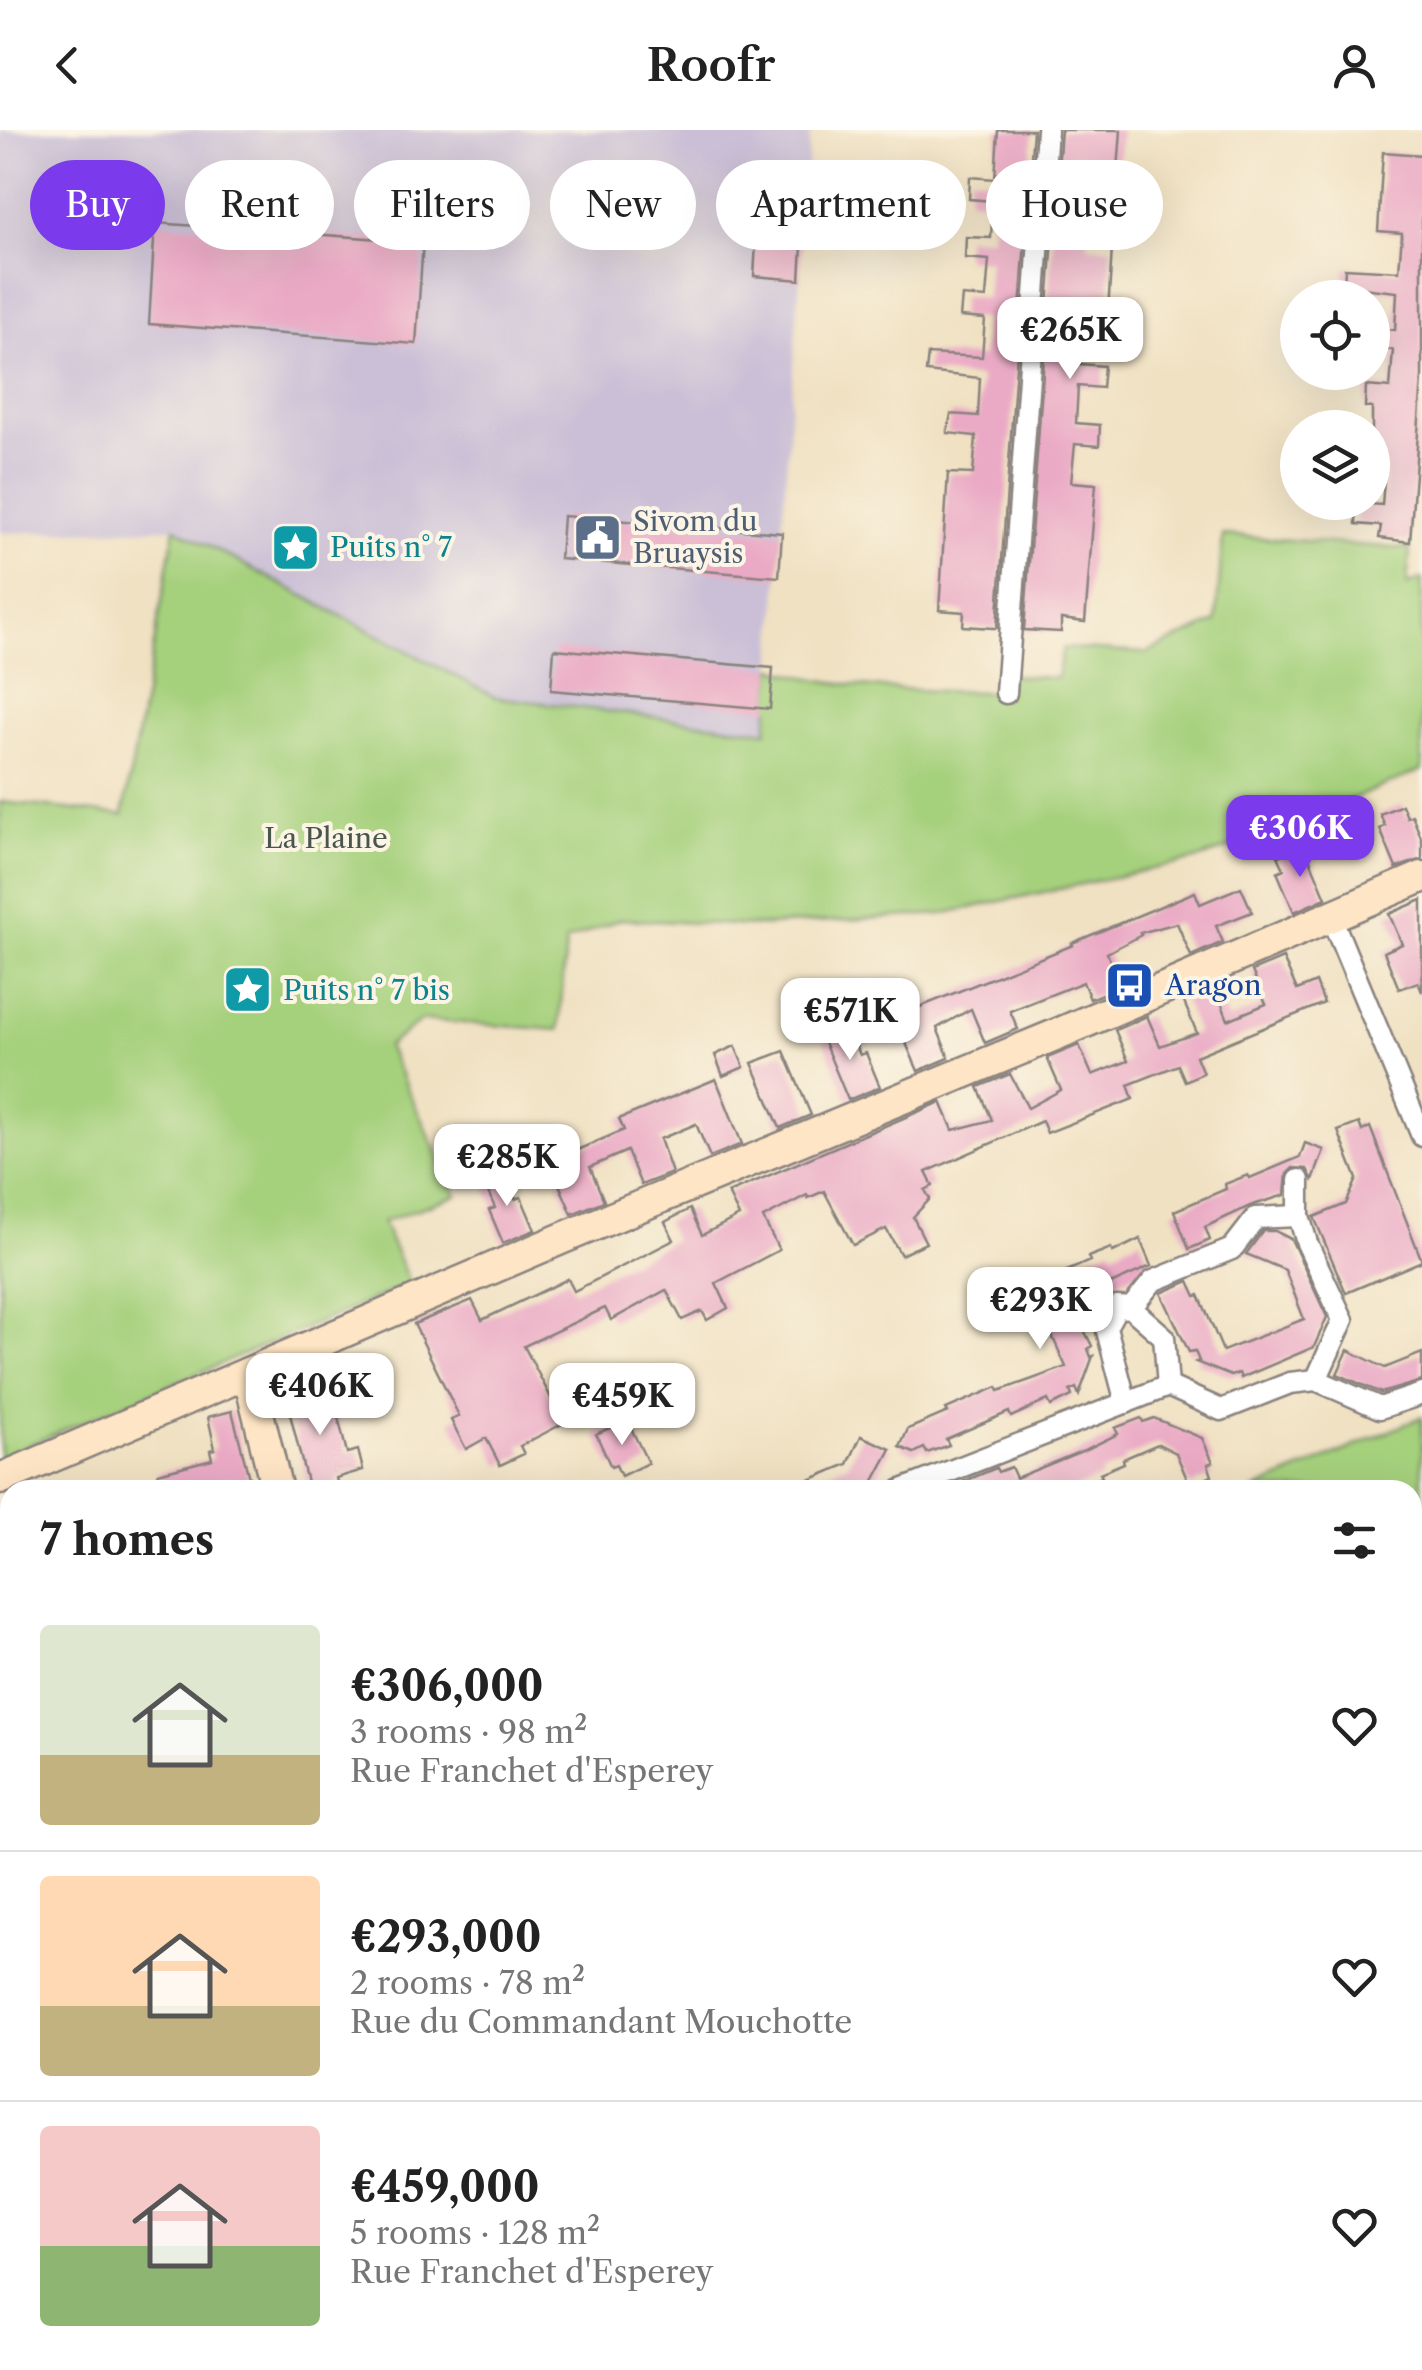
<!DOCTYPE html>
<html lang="en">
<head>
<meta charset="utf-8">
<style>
	:root { --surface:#fff; --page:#f2f2f2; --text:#222; --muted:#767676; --line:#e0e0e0; --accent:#7c3aed }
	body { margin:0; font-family:"Libre Caslon Text",serif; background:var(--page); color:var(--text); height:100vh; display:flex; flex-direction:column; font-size:38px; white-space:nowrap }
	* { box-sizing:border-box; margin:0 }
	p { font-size:32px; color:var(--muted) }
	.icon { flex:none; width:55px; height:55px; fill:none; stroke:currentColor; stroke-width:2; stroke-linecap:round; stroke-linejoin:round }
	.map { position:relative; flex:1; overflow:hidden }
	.sheet { position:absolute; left:0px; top:1350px; width:1422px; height:890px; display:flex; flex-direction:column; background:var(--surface); border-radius:30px 30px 0 0; box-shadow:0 10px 40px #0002 }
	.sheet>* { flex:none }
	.top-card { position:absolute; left:30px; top:30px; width:1362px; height:90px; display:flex; gap:20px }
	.buttons { position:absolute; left:1280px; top:150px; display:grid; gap:20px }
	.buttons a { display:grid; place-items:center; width:110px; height:110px; border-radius:50%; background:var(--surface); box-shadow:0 10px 40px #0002; font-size:50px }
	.price { position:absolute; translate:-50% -85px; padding:0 22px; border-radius:20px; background:#fff; color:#222; font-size:32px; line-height:65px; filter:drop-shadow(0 2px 5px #0008) }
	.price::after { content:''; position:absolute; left:50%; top:60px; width:30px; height:22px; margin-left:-15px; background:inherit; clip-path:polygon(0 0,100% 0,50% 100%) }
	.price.active { background:var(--accent); color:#fff }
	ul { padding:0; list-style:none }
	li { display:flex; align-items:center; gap:30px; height:250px; padding:0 40px }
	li+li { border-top:2px solid var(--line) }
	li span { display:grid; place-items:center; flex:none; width:280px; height:200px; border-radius:10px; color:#555 }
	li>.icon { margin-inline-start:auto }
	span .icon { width:120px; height:120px; fill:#fffc; stroke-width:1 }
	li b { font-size:42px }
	h2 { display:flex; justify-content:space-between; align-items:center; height:120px; padding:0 40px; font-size:42px }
	.pill { padding:0 35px; border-radius:45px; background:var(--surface); box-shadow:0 10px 40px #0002; font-size:35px; line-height:90px }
	.pill.active { background:var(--accent); color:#fff }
	header { display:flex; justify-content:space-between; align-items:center; height:130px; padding:0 40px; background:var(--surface); font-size:45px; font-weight:600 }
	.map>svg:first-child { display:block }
</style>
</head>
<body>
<header><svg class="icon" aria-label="back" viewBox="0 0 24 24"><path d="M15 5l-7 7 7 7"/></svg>Roofr<svg class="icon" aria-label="person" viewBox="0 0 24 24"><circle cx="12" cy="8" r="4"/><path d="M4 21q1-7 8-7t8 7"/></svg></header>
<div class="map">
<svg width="1422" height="2240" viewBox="0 0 1422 2240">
	<rect width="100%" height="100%" fill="#fcf5e5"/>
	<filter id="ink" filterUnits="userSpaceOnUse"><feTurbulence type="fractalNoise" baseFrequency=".01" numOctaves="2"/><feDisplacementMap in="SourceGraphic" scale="20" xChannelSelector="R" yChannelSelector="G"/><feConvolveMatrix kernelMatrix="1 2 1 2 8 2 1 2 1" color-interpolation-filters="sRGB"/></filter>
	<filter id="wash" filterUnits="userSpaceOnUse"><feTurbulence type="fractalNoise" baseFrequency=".0048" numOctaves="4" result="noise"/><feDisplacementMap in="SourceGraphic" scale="40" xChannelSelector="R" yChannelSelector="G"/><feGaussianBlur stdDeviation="2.25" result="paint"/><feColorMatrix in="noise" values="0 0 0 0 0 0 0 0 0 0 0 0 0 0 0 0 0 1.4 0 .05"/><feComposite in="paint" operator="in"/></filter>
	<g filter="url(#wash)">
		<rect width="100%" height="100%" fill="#f0e1c2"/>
		<path fill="#ead1ec" d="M 1422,1287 L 1422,1669 L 1413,1671 L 1412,1360 L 1255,1360 Z"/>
		<path fill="#cabfd6" d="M 0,0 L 810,0 L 768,601 L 495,567 L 175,398 L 0,403 Z"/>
		<g fill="#a5d07c" stroke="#64795c" stroke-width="2.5">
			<path d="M 175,398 L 495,567 L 767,601 L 773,538 C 848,562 927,560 1005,563 L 1008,545 L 1057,548 L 1063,518 L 1146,523 L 1216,492 L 1223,405 L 1410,419 L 1407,455 L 1422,449 L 1422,640 L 1266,705 L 1195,730 L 941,784 L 755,796 L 620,789 L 566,811 L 559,900 L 422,890 L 387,916 L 457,1065 L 382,1092 L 410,1154 L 0,1327 L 0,672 L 123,685 Z"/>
			<path d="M 1422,1287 L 1422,1397 L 1413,1401 L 1412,1360 L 1254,1360 Z"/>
			<path d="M 1422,1592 L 1422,1668 L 1413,1670 L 1413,1596 Z"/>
		</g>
		<g id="blocks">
			<g fill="#eaaac5">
				<path d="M 998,0 L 1033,0 L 997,498 L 993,498 L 963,496 L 964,482 L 939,480 L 948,343 L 973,344 L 976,306 L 947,303 L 951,284 L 978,286 L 980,248 L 926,242 L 928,224 L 982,227 L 985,189 L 960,187 L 962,166 L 986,168 L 989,130 L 965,128 L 966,107 L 991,108 L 993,71 L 969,69 L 970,47 L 995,49 Z"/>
				<path d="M 1061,0 L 1121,0 L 1115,80 L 1091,78 L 1088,116 L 1112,118 L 1107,198 L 1084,196 L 1080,234 L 1104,236 L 1102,258 L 1078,256 L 1076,293 L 1100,295 L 1099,316 L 1075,314 L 1071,352 L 1096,354 L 1085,492 L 1061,489 L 1061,502 L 1024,500 Z"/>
				<path d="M 1383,22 L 1422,25 L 1422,248 L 1410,412 L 1379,408 L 1381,396 L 1356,394 L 1357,373 L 1382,375 L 1385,337 L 1372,336 L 1372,278 L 1365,277 L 1366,256 L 1390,258 L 1393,220 L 1372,218 L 1372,198 L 1395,200 L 1397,162 L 1344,156 L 1345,138 L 1399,141 L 1402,103 L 1378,101 Z"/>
				<path d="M 155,93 L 423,112 L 416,214 L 149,194 Z"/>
				<path d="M 756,113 L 802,116 L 800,150 L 754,146 Z"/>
				<path d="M 563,386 L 782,403 L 779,447 L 560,429 Z"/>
				<path d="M 554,519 L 773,538 L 770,579 L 551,560 Z"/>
				<path d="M 1402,675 L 1407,687 L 1412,685 L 1422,710 L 1422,729 L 1396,738 L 1380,699 L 1385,696 L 1380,684 Z"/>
				<path d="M 1299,718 L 1301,723 L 1306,720 L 1326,768 L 1294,782 L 1277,742 L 1284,739 L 1278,726 Z"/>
				<path d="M 1241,757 L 1252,782 L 1216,796 L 1223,812 L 1191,826 L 1177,793 L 1140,803 L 1141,805 L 1107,823 L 1121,856 L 1090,869 L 1083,852 L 1010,881 L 1018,899 L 985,913 L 971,879 L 937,898 L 949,928 L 918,941 L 900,899 L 905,897 L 900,885 L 1073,815 L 1072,813 L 1195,762 L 1200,774 Z"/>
				<path d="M 1422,770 L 1422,862 L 1418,852 L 1399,859 L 1384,822 L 1402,814 L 1389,784 Z"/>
				<path d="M 1283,828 L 1297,860 L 1316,852 L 1324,873 L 1196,926 L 1203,943 L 1185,951 L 1178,935 L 1128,955 L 1133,969 L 1047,1003 L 1042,991 L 926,1042 L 933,1056 L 925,1060 L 930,1069 L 913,1087 L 926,1113 L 901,1125 L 886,1099 L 853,1115 L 824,1061 L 808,1068 L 807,1065 L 763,1088 L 779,1120 L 716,1153 L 728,1178 L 707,1190 L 702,1181 L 682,1190 L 666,1160 L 611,1190 L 605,1178 L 524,1216 L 564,1293 L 520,1316 L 524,1324 L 500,1335 L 486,1308 L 466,1319 L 451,1290 L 459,1286 L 414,1194 L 472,1170 L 482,1190 L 568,1149 L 574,1161 L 674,1110 L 665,1092 L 690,1079 L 702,1105 L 739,1086 L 728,1063 L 941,972 L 953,1000 L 992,990 L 978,957 L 1010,944 L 1028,978 L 1061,960 L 1047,928 L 1079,915 L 1092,945 L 1128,931 L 1115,900 L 1147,886 L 1160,916 L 1197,903 L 1183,870 L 1215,857 L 1228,890 L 1266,874 L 1252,841 Z"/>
				<path d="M 847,894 L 860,925 L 866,923 L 880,957 L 848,970 L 821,905 Z"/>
				<path d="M 735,916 L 744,937 L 723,946 L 715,925 Z"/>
				<path d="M 784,921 L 811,985 L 780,998 L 752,933 Z"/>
				<path d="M 716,949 L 742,1014 L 710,1027 L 696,994 L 660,1009 L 672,1043 L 641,1055 L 627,1021 L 590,1037 L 604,1071 L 572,1084 L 558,1052 L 564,1049 L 551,1017 L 572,1009 L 577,1020 L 624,1000 L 619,989 Z"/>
				<path d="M 1359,993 L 1362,1001 L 1370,997 L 1422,1131 L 1346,1163 L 1314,1087 L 1346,1074 L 1357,1049 L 1338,1001 Z"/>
				<path d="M 1305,1013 L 1324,1020 L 1313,1050 L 1307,1039 L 1293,1038 L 1287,1044 L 1285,1065 L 1250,1076 L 1205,1097 L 1210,1110 L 1189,1119 L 1174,1081 L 1226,1059 L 1225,1054 L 1248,1045 L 1250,1048 L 1300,1027 Z"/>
				<path d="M 502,1040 L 515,1069 L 521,1067 L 535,1100 L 503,1113 L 489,1080 L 495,1078 L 482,1048 Z"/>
				<path d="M 1263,1101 L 1275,1101 L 1291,1109 L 1327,1187 L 1314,1217 L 1241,1248 L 1239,1243 L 1231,1246 L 1196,1232 L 1199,1231 L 1195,1221 L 1189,1222 L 1161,1163 L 1189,1151 L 1196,1166 L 1199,1165 L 1223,1221 L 1304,1189 L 1285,1140 L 1246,1124 Z"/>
				<path d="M 1140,1109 L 1151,1136 L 1070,1172 L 1092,1216 L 1088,1219 L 1091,1227 L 1093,1226 L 1079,1265 L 1076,1258 L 1070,1261 L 1072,1266 L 1051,1276 L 1048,1270 L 1011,1287 L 1009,1282 L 946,1309 L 949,1315 L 927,1323 L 924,1318 L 914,1323 L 900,1317 L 908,1299 L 948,1282 L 946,1279 L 997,1257 L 999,1261 L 1066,1237 L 1043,1185 L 1049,1182 L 1037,1154 L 1090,1131 L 1088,1127 L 1111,1118 L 1113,1122 Z"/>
				<path d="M 1348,1220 L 1385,1238 L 1422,1223 L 1422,1251 L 1381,1263 L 1337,1244 Z"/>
				<path d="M 305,1252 L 308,1264 L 320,1261 L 321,1266 L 332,1263 L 347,1323 L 358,1320 L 363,1340 L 336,1348 L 338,1356 L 323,1360 L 309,1360 L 283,1256 Z"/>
				<path d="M 232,1281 L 252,1360 L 230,1360 L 228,1348 L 182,1360 L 161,1360 L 158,1343 L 212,1329 L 210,1320 L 215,1319 L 208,1287 Z"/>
				<path d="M 1141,1288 L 1143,1292 L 1154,1288 L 1202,1308 L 1213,1332 L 1208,1334 L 1212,1346 L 1190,1356 L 1176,1323 L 1158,1314 L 1123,1329 L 1124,1333 L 1100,1343 L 1102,1347 L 1071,1360 L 943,1360 L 996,1338 L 998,1342 L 1011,1337 L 1016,1348 L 1089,1318 L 1118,1304 L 1115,1298 Z"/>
				<path d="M 627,1290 L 648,1333 L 621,1346 L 616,1335 L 611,1337 L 596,1304 Z"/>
				<path d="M 861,1306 L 891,1319 L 869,1360 L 785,1360 L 848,1334 Z"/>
			</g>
		</g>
	</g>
	<g filter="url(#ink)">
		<use href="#blocks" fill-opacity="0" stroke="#89827e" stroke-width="2.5"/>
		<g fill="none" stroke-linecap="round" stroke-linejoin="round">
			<defs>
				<g id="street">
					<path d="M 1006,563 L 1047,0"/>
					<path d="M 1331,787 L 1422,1006"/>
					<path d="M 1299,1050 L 1299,1086 L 1307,1113 L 1343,1190 L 1316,1250"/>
					<path d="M 1131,1178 L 1153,1151 L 1232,1119 L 1256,1088 L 1299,1086"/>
					<path d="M 1126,1273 L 1106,1197 L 1117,1177 L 1131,1178 L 1164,1207 L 1168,1256"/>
					<path d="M 902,1360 L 1168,1256 L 1221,1280 L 1290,1253 L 1316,1250 L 1380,1278 L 1422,1264"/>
					<path d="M 0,1690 L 10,1688"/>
					<path d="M 1412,1697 L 1422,1698"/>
					<path d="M 1412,1933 L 1422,1920"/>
					<path d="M 0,1940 L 10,1943"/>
					<path d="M 1412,2132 L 1422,2142"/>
					<path d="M 180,2230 L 183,2240"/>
				</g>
				<g id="secondary">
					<path d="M 248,1243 L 277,1360"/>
					<path d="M 0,1349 L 563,1108 L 1060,903 L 1422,747"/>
					<path d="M 490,2230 L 492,2240"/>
				</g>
			</defs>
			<use href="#street" stroke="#89827e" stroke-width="25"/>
			<use href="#secondary" stroke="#89827e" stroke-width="35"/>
			<use href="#street" stroke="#fff" stroke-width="20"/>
			<use href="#secondary" stroke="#fee5c5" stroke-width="30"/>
		</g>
	</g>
	<defs>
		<symbol id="civic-square" viewBox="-11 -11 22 22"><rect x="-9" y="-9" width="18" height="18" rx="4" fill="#5c6f8a" stroke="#fcf5e5"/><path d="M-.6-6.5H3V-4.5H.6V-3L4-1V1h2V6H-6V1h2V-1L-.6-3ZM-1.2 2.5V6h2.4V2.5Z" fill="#fff"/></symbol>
		<symbol id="sight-square" viewBox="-11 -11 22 22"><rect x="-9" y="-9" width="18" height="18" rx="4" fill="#0f9aa8" stroke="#fcf5e5"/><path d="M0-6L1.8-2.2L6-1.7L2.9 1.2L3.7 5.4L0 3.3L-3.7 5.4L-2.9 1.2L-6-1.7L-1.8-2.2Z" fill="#fff"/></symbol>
		<symbol id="bus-square" viewBox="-11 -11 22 22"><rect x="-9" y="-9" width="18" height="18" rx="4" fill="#1a4fb4" stroke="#fcf5e5"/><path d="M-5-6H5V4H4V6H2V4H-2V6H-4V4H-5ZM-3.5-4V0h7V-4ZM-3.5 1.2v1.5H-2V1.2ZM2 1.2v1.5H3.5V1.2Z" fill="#fff"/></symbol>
	</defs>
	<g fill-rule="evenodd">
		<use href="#civic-square" x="570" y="380" width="55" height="55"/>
		<use href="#sight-square" x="268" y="390" width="55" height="55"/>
		<use href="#bus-square" x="1102" y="828" width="55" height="55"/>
		<use href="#sight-square" x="220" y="832" width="55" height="55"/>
	</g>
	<g text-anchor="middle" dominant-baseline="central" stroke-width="8" stroke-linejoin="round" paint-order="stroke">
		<g font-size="28" fill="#4e5e75" stroke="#fcf5e5" text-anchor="start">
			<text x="633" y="391">Sivom du<tspan x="633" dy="32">Bruaysis</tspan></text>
		</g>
		<g font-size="28" fill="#0d838f" stroke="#fcf5e5" text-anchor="start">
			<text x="330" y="417">Puits n° 7</text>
			<text x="283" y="860">Puits n° 7 bis</text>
		</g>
		<g font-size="28" fill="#49564e" stroke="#fcf5e5">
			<text x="326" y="708">La Plaine</text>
		</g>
		<g font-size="28" fill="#164399" stroke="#fcf5e5" text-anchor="start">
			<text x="1165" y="855">Aragon</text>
		</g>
	</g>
</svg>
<div class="buttons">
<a><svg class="icon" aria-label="locate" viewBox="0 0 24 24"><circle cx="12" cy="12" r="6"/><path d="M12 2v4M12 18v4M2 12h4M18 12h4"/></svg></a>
<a><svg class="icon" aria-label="layers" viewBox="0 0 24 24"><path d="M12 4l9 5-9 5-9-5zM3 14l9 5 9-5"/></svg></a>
</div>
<b class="price" style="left:1070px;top:252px">€265K</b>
<b class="price active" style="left:1300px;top:750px">€306K</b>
<b class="price" style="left:850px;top:933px">€571K</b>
<b class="price" style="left:507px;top:1079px">€285K</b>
<b class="price" style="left:1040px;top:1222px">€293K</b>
<b class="price" style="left:320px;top:1308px">€406K</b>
<b class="price" style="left:622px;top:1318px">€459K</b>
<div class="top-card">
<a class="pill active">Buy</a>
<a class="pill">Rent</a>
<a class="pill">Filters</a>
<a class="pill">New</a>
<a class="pill">Apartment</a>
<a class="pill">House</a>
</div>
<section class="sheet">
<h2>7 homes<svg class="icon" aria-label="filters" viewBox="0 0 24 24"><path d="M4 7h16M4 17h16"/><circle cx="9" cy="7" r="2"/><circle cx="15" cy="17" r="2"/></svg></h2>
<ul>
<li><span style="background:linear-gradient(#dfe7d0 65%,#c2b280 0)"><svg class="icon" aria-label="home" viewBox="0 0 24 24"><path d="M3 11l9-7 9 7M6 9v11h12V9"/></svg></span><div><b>€306,000</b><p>3 rooms · 98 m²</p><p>Rue Franchet d'Esperey</p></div><svg class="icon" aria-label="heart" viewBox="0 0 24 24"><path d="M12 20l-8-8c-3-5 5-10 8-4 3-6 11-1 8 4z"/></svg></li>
<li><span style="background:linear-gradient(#ffd9b3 65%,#c2b280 0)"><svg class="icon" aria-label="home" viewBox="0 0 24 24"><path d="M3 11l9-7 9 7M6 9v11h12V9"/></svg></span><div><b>€293,000</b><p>2 rooms · 78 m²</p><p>Rue du Commandant Mouchotte</p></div><svg class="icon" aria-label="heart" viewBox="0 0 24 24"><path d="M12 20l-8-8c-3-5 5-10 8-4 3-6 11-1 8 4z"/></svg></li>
<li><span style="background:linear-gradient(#f6c9c9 60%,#8fb573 0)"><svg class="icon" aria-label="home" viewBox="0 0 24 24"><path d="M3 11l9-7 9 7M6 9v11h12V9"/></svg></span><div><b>€459,000</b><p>5 rooms · 128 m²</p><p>Rue Franchet d'Esperey</p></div><svg class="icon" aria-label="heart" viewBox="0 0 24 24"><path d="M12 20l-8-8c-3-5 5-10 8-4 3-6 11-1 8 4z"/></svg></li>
</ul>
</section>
</div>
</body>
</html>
